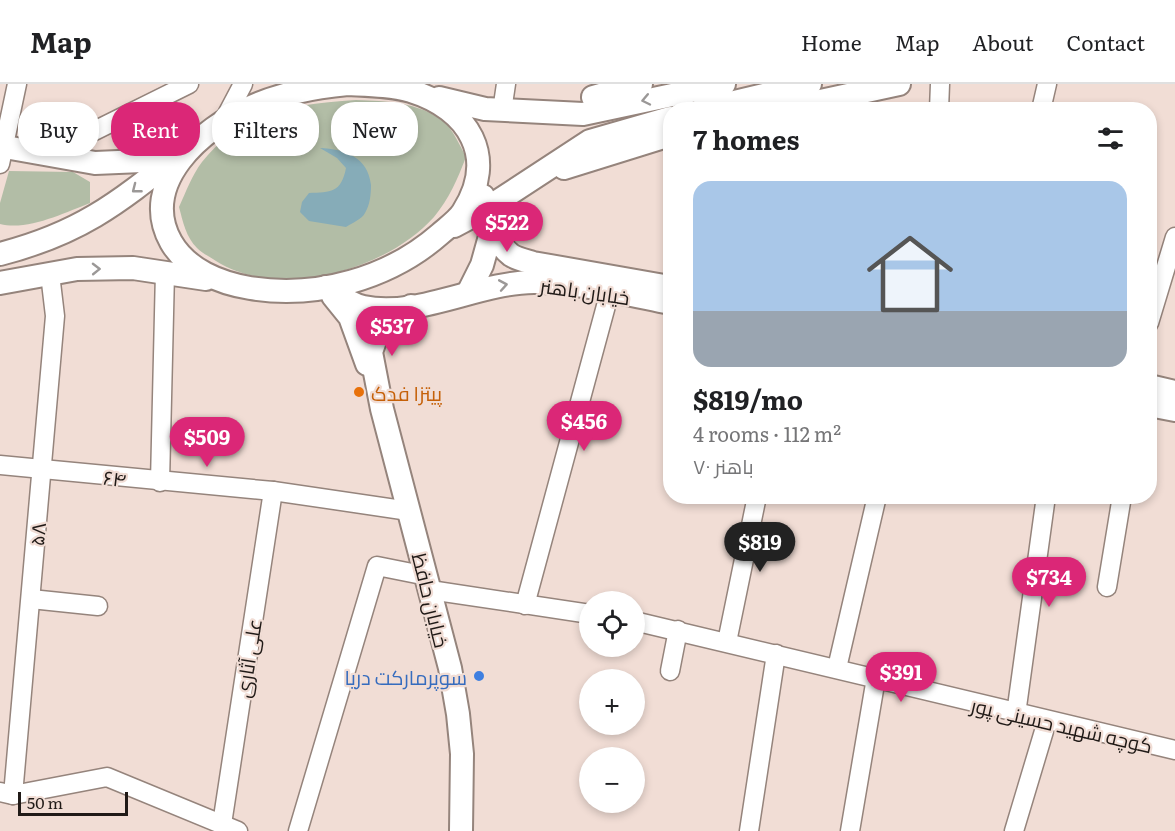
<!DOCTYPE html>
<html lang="en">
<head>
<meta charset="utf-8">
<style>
	:root { --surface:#fff; --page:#f2f2f2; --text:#202124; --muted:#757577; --line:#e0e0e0; --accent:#db2777 }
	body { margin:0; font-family:Literata,Cairo,serif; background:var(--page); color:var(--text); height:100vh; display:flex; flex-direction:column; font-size:22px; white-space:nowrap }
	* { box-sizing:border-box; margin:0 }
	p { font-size:20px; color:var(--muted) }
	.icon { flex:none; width:33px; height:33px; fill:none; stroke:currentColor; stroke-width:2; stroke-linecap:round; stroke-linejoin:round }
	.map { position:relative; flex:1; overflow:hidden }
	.details { position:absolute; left:663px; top:18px; width:494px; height:402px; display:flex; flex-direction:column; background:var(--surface); border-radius:24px; box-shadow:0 3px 9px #0003 }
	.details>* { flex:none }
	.top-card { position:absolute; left:18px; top:18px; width:555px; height:54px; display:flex; gap:12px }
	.tools { position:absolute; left:579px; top:507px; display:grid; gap:12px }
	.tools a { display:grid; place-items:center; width:66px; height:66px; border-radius:50%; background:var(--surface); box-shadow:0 3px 9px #0003; font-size:30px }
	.scale { position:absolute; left:18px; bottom:15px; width:110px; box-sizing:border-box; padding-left:6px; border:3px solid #201a17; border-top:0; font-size:16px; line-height:21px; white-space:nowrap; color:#201a17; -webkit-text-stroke:4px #f1ddd5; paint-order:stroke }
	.price { position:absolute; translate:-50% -51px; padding:0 14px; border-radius:21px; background:var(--accent); color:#fff; font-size:20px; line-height:39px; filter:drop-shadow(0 2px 3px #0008) }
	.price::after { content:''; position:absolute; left:50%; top:36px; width:18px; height:14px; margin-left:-9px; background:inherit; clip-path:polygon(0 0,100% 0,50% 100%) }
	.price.on { background:#222; color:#fff }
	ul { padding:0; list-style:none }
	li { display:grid; align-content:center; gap:12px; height:318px; padding:0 30px }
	li span { display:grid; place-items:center; height:186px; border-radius:18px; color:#555 }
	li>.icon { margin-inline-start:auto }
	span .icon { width:108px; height:108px; fill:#fffc; stroke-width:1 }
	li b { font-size:26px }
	h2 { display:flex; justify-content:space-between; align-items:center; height:72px; padding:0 30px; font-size:26px }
	.pill { padding:0 21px; border-radius:24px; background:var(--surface); box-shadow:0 3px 9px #0003; font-size:21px; line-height:54px }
	.pill.on { background:var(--accent); color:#fff }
	header { display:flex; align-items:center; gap:36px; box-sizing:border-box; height:84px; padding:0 30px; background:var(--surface); border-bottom:2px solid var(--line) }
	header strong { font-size:28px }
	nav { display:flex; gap:33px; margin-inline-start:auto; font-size:21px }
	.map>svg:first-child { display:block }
</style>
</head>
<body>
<header>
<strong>Map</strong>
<nav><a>Home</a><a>Map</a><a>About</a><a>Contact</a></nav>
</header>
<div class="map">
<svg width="1175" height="747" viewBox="0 0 1175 747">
	<rect width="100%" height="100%" fill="#f1ddd5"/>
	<g fill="#b2bda6">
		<path d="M 356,16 C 386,17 418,18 443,37 C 453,45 460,62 466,73 C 458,94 449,115 434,133 C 387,186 279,217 216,177 C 210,173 202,169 197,164 C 186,153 183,138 179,123 C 186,108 192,91 202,78 C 243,27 295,20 356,16 Z"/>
		<path d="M 9,87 L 73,88 L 90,98 L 90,119 C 64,129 28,147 0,140 L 0,119 Z"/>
	</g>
	<path fill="#86acb8" d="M 320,64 C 345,65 368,73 371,101 C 371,110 370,121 365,129 C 362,135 352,139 346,143 L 309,137 L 300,128 L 302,118 L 309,109 C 331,108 341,109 346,84 L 337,74 Z"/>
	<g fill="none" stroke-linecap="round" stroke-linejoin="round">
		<defs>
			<g id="minor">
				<path d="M 939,26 L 940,0"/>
				<path d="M 1041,26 L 1047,0"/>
				<path d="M 502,27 L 506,0"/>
				<path d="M 223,38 L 243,0"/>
				<path d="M 39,69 L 76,56 L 189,0"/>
				<path d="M 0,80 L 17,0"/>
				<path d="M 1149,239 L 1175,153"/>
				<path d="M 0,381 L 273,407 L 409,427"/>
				<path d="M 160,398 L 165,188"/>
				<path d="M 1107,503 L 1122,412"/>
				<path d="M 430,506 L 590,530"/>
				<path d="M 31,515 L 98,522"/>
				<path d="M 525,521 L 610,207"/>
				<path d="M 634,537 L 1175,666"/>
				<path d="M 727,558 L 757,412"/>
				<path d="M 837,584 L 877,412"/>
				<path d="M 670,587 L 678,546"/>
				<path d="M 1016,630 L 1046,412"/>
				<path d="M 0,708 L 13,711 L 107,693 L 238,747"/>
				<path d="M 13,711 L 55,232 L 50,190"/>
				<path d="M 222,740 L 273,407"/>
				<path d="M 298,747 L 377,482 L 427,492"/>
				<path d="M 749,747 L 776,570"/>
				<path d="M 850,747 L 876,594"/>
				<path d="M 1014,747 L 1047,637"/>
			</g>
			<g id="major">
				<path d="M 348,0 C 369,1 390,1 411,7 C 469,25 498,73 463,128 C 458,136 448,143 440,150 C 390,194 317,215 250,204 C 220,199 187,186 171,158 C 138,99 202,44 251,23 C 282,9 315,3 348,0 Z"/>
				<path d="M 593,13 L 641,0"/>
				<path d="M 439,14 L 485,25 L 583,30 L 724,0"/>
				<path d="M 701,26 L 810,0"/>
				<path d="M 779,26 L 899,0"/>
				<path d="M 0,62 L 95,79 L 142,77 L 176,70"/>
				<path d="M 564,84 L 670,51"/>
				<path d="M 483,112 C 486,131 495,159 511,171 C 517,175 527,177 533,179 L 670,203"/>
				<path d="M 454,142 L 486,125 L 590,57 L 670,34"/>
				<path d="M 0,170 C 78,150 116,121 178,71"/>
				<path d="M 0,199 L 77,185 L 133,184 L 206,195"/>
				<path d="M 326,203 C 337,210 350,220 363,223 C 417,235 479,198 534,198 C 580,198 626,210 670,219"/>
				<path d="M 468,209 L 482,181 L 494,138"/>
				<path d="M 333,212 L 350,233 L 367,280"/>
				<path d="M 411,222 L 387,238 L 378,248 L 371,268 L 382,325 L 450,584 L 458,630 L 462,670 L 461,747"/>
				<path d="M 1149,302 L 1175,308"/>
				<path d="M 1149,321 L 1175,326"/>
			</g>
		</defs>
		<use href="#minor" stroke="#95847c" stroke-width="21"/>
		<use href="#major" stroke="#95847c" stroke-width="26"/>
		<use href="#minor" stroke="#fff" stroke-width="18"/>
		<use href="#major" stroke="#fff" stroke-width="22"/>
	</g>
	<defs><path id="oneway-chevron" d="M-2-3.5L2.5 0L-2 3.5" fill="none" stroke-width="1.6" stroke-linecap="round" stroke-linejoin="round" transform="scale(1.5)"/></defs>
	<g stroke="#9b9897">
		<use href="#oneway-chevron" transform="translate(646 16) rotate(168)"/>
		<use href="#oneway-chevron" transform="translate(136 105) rotate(142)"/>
		<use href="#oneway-chevron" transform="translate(96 185) rotate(-1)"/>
		<use href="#oneway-chevron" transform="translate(503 201) rotate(-10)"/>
	</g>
	<circle fill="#e8710a" stroke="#f1ddd5" stroke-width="2" cx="359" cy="308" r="6"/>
	<circle fill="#3f7fe0" stroke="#f1ddd5" stroke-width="2" cx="479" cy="592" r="6"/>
	<g text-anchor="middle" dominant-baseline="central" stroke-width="4.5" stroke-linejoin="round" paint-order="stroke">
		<g font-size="20" fill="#201a17" stroke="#f1ddd5">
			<text transform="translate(585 206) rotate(8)">خیابان باهنر</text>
			<text transform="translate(115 393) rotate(7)">۶۴</text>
			<text transform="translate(36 450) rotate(-85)">۵۸</text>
			<text transform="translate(432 516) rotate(76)">خیابان حافظ</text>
			<text transform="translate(247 574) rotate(-81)">علی آثاری</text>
			<text transform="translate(1062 640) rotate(13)">کوچه شهید حسینی ‍پور</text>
		</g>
		<g font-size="20" fill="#c56008" stroke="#f1ddd5" text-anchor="start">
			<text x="371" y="308">پیتزا فدک</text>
		</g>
		<g font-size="20" fill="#366cbe" stroke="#f1ddd5" text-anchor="end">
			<text x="467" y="592">سوپرمارکت دریا</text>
		</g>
	</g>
</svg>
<div class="tools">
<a><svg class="icon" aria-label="locate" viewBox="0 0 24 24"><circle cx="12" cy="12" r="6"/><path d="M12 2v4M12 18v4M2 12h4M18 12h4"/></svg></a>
<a>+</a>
<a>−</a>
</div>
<div class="scale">50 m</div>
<b class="price" style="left:507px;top:169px">$522</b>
<b class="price" style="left:392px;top:273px">$537</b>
<b class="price" style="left:584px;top:368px">$456</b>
<b class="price" style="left:207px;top:384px">$509</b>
<b class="price on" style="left:760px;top:489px">$819</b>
<b class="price" style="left:1049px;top:524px">$734</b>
<b class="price" style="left:901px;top:619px">$391</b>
<div class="top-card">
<a class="pill">Buy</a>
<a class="pill on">Rent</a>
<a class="pill">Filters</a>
<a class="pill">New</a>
</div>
<section class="details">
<h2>7 homes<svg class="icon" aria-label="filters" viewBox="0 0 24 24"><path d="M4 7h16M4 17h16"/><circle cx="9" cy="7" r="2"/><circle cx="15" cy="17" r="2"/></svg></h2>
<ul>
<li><span style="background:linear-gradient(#a9c7e8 70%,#9aa5b1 0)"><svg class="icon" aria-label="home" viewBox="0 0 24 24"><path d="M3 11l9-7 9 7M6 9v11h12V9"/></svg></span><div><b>$819/mo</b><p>4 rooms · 112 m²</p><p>باهنر ۷۰</p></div></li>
</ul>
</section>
</div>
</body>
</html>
